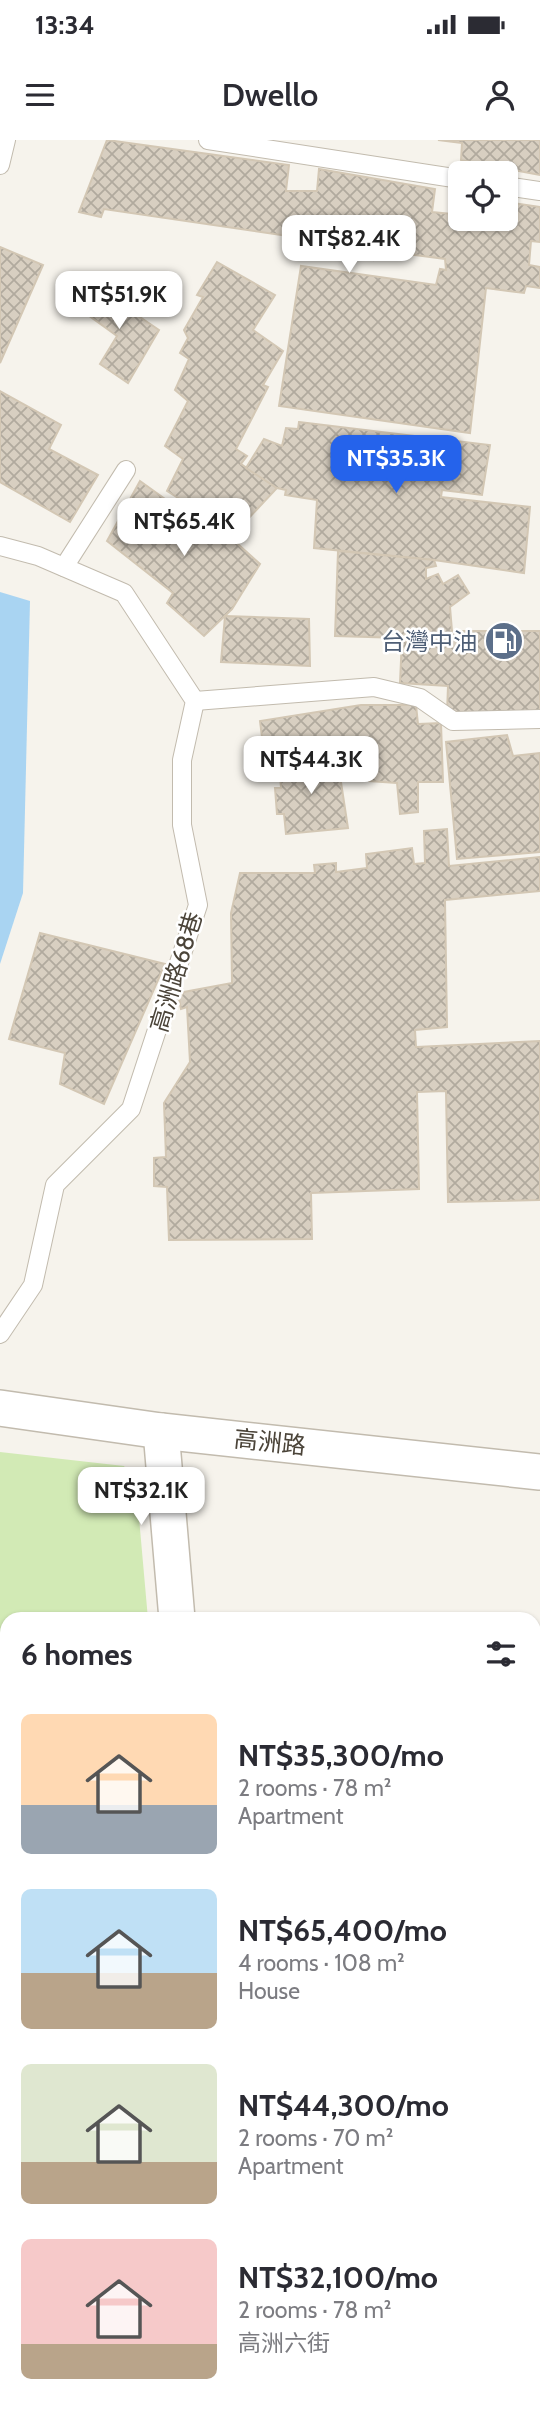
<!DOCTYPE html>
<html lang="en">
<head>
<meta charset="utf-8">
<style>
	:root { --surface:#fff; --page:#f2f2f3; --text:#2b2b33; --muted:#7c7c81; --accent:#2563eb }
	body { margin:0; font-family:Cabin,"Noto Sans TC",sans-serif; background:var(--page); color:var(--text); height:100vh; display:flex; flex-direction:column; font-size:26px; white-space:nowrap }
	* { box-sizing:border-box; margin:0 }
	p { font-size:23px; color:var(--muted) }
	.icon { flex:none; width:38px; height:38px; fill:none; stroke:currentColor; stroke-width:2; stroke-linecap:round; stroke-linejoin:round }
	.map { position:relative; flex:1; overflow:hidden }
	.drawer { position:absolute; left:0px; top:1472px; width:541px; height:800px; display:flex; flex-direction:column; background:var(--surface); border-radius:21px 21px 0 0; box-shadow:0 2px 5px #0004 }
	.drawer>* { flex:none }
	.tools { position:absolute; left:448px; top:21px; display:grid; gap:14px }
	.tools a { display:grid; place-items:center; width:70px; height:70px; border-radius:10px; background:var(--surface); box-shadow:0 2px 5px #0004; font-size:35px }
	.price { position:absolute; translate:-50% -60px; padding:0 16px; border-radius:14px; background:#fff; color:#222; font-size:23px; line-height:46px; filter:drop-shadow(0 2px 4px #0008) }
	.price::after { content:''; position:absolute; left:50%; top:42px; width:21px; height:16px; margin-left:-10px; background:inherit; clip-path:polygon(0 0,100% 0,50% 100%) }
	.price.current { background:var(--accent); color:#fff }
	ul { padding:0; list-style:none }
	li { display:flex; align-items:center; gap:21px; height:175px; padding:0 21px }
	li span { display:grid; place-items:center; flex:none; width:196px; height:140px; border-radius:10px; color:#555 }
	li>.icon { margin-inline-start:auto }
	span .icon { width:84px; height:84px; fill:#fffc; stroke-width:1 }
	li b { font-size:30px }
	h2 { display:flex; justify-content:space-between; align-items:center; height:84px; padding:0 21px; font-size:30px }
	.status { display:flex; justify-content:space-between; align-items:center; height:49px; padding:0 35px; background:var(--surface); direction:ltr }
	.status svg { height:19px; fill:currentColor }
	header { display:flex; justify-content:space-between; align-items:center; height:91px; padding:0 21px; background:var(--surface); font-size:32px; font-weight:600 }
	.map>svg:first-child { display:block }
</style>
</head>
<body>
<div class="status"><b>13:34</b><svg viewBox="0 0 49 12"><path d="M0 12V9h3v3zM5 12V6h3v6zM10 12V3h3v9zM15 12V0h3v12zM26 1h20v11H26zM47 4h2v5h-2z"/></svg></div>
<header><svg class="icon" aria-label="menu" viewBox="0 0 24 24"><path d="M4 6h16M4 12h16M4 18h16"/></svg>Dwello<svg class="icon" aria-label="person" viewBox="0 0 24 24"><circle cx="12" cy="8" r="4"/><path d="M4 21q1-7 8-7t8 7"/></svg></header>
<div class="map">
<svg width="540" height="2271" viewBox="0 0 540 2271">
	<defs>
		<pattern id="building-cross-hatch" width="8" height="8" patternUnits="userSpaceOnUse" patternTransform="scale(1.75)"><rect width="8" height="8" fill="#d8cfc1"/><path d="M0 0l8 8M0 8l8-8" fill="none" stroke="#b1aa9e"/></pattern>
	</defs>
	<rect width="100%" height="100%" fill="#f6f3ec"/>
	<g fill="#eae5da">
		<path d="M 534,1874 L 540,1897 L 540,2247 L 534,2250 Z"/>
		<path d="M 7,2070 L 7,2264 L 229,2264 L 230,2271 L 0,2271 L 0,2071 Z"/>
		<path d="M 267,2265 L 502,2265 L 432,2271 L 275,2271 Z"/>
	</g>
	<path fill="#d2eab5" d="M 0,1312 L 124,1326 L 136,1344 L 148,1479 L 7,1479 L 7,1759 L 0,1760 Z"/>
	<path fill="#a9d4f2" d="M 0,452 L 30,461 L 23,753 L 0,824 Z"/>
	<g fill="url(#building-cross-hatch)" stroke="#d3c7b4" stroke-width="2">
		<path d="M 107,0 L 289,25 L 286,51 L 317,51 L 319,29 L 435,49 L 432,72 L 452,74 L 456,55 L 460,55 L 460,79 L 506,79 L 506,62 L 540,67 L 540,102 L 531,101 L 529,125 L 540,127 L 540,148 L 526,146 L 524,153 L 486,148 L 470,293 L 279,266 L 301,126 L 436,145 L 440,129 L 446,130 L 445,119 L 377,110 L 373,120 L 357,116 L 356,106 L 104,69 L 101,77 L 79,72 Z"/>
		<path d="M 438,0 L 540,0 L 540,35 L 461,20 L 462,3 Z"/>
		<path d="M 0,107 L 43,125 L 0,223 Z"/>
		<path d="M 217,122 L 275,155 L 253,190 L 283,211 L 263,245 L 268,247 L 236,309 L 247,316 L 241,324 L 277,348 L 247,380 L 214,359 L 205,375 L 167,351 L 183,319 L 165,306 L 188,261 L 175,250 L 189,219 L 180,213 L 188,198 L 184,190 L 203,157 L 197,155 Z"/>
		<path d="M 87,141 L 159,190 L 128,243 L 100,224 L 117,196 L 81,170 L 85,165 L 75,158 Z"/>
		<path d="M 0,251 L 61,285 L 49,309 L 98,335 L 70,382 L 0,342 Z"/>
		<path d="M 299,282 L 490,305 L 482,355 L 442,350 L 441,357 L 530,367 L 524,433 L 434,420 L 314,408 L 317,360 L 285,355 L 286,350 L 277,348 L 246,328 L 264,299 L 282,306 L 286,288 L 298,289 Z"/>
		<path d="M 140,341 L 204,387 L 211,380 L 260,424 L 232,469 L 204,496 L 167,463 L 173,453 L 107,401 Z"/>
		<path d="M 338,411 L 434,420 L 436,426 L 426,428 L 426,439 L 438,434 L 443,444 L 458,435 L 469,453 L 450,467 L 452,491 L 540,491 L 540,572 L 447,573 L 448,546 L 400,543 L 402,498 L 335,496 Z"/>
		<path d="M 225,476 L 309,479 L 310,526 L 221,522 Z"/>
		<path d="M 361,565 L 416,565 L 418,584 L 441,583 L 443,642 L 418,642 L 418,672 L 400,674 L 397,643 L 369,641 L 370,599 L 264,613 L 260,581 Z"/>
		<path d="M 507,595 L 513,616 L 540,613 L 540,712 L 457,719 L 446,602 Z"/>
		<path d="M 337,616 L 348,688 L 286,694 L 284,674 L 277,674 L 275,648 L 281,648 L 279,623 Z"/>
		<path d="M 447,689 L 449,726 L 540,717 L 540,751 L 445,760 L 447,887 L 415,890 L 416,907 L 540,901 L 540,1060 L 448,1062 L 446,951 L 417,952 L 419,1049 L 311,1053 L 312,1099 L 169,1100 L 167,1047 L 154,1046 L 154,1018 L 166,1017 L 164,963 L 190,922 L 187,867 L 181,869 L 179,859 L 184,852 L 232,843 L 231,773 L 240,733 L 315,733 L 314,725 L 336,723 L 336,732 L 367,728 L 366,714 L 412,708 L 414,724 L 425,723 L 424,691 Z"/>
		<path d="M 40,793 L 165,824 L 104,964 L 60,944 L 65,913 L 9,899 Z"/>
		<path d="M 540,1739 L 540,1847 L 536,1848 L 534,1839 L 534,1740 Z"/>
		<path d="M 7,2218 L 7,2264 L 11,2264 L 0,2266 L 0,2219 Z"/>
	</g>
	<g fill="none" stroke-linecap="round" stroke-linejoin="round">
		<defs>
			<g id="service">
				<path d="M 208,0 L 460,39"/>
				<path d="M 0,25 L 6,0"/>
				<path d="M 506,46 L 540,51"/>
				<path d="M 0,406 L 38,416 L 124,453 L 195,561 L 182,620 L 182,685 L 198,765 L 131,969 L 55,1045 L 33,1145 L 0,1194"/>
				<path d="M 64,427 L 126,330"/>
				<path d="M 195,561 L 374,547 L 420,558 L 453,581 L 540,579"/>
			</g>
			<g id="minor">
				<path d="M 0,1268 L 161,1291 L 540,1332"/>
				<path d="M 161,1291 L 177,1479"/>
				<path d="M 534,1717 L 540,1717"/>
				<path d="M 244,2264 L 245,2271"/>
				<path d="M 521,2271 L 540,2263"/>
			</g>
		</defs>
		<use href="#service" stroke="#c2bbae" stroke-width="20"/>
		<use href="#minor" stroke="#c2bbae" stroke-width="38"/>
		<use href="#service" stroke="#fff" stroke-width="18"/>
		<use href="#minor" stroke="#fff" stroke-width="35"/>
	</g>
	<defs>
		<symbol id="fuel-disc" viewBox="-11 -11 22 22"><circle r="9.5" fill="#5c6f8a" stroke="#fff"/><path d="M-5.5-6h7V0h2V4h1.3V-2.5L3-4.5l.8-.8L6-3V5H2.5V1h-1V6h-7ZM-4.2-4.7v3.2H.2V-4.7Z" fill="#fff"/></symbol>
	</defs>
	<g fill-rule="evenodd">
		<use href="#fuel-disc" x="482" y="479" width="44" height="44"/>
	</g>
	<g text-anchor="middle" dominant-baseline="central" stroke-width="5" stroke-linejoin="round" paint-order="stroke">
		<g font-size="24" fill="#4e5e75" stroke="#fff" text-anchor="end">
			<text x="477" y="501">台灣中油</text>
		</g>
		<g font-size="24" fill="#4b4439" stroke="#fff">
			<text transform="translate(176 832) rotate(-73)">高洲路68巷</text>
			<text transform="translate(270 1302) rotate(6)">高洲路</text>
		</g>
	</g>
</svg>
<div class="tools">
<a><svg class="icon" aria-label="locate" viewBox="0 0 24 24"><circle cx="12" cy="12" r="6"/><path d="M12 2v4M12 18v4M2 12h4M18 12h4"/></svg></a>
</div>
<b class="price" style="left:349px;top:135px">NT$82.4K</b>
<b class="price" style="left:119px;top:191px">NT$51.9K</b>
<b class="price current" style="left:396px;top:355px">NT$35.3K</b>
<b class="price" style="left:184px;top:418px">NT$65.4K</b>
<b class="price" style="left:311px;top:656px">NT$44.3K</b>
<b class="price" style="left:141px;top:1387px">NT$32.1K</b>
<section class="drawer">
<h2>6 homes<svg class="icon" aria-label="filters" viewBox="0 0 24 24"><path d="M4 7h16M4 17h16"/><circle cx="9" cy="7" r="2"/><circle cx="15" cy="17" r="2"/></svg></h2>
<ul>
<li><span style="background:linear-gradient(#ffd9b3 65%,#9aa5b1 0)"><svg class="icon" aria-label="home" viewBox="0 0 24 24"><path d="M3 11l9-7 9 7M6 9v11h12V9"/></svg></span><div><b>NT$35,300/mo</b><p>2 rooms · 78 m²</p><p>Apartment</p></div></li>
<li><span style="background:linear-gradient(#bfe0f5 60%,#b9a48a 0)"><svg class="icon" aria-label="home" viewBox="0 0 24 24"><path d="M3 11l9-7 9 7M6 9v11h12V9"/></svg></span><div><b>NT$65,400/mo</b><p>4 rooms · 108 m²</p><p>House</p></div></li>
<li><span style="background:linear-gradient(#dfe7d0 70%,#b9a48a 0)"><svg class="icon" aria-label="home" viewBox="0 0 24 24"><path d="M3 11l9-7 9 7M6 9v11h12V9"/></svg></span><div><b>NT$44,300/mo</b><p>2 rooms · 70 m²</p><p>Apartment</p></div></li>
<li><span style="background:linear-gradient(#f6c9c9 75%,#b9a48a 0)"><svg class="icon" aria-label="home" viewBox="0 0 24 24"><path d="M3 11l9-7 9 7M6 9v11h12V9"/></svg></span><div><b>NT$32,100/mo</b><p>2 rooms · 78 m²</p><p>高洲六街</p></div></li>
</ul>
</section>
</div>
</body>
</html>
